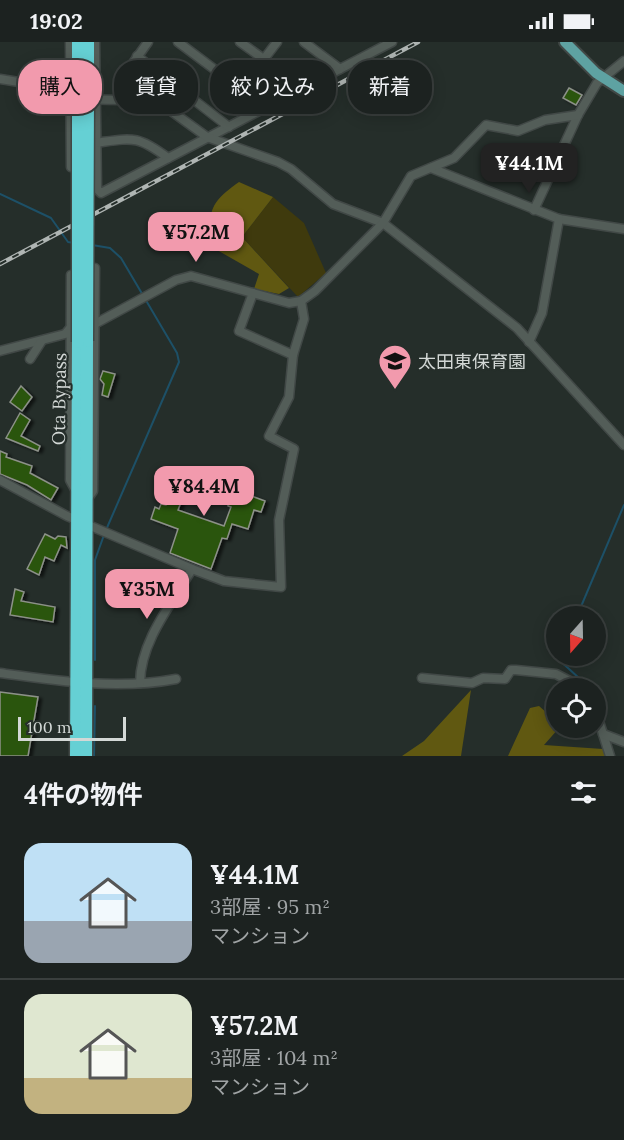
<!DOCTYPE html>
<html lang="ja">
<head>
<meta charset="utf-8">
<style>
	:root { --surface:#1c2220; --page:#252a29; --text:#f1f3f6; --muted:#a0a4a5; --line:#3a3f3e; --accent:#f29aad }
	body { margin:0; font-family:Lora,"Noto Sans JP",serif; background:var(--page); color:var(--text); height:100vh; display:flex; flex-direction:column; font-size:22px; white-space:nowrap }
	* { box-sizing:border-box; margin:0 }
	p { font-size:20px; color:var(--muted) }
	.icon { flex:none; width:33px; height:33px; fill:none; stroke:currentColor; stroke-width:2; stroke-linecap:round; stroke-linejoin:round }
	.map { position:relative; height:714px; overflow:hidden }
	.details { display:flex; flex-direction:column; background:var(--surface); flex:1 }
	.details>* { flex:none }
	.guide { position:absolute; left:18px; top:18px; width:588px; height:54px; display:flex; gap:12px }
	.needle { width:39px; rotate:200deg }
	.buttons { position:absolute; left:546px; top:564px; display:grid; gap:12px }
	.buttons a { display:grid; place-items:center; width:60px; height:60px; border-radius:50%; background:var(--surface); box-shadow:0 3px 15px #0003,0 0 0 2px var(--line); font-size:30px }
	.scale { position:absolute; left:18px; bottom:15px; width:108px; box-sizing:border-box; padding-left:6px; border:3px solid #d3d8d6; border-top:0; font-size:16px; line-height:21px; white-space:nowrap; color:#d3d8d6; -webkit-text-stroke:4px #252e2a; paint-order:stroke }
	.price { position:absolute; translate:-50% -51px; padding:0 14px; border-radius:12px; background:var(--accent); color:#111; font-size:20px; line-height:39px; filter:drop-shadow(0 2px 3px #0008) }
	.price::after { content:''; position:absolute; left:50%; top:36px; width:18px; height:14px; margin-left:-9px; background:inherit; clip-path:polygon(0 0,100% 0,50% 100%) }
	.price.selected { background:#222; color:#fff }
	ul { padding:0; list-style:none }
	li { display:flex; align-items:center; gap:18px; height:150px; padding:0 24px }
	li+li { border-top:2px solid var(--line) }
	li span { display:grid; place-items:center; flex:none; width:168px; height:120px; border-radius:18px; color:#555 }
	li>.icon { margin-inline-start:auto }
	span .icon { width:72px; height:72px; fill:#fffc; stroke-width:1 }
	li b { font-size:26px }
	h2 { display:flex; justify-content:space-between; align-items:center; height:72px; padding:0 24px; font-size:26px }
	.pill { padding:0 21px; border-radius:24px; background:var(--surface); box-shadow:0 3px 15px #0003,0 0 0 2px var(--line); font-size:21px; line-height:54px }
	.pill.selected { background:var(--accent); color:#111 }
	.status { display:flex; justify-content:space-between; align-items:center; height:42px; padding:0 30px; background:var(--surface); direction:ltr }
	.status svg { height:16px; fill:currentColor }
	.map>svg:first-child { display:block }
</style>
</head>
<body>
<div class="status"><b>19:02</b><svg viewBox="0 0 49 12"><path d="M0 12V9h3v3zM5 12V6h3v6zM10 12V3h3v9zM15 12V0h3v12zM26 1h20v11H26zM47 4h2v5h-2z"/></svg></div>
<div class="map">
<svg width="624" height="714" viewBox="0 0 624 714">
	<defs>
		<filter id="shadow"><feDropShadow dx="3.5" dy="2" stdDeviation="1.5" flood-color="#0009"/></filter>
	</defs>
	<rect width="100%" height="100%" fill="#252e2a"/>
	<path fill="#3f3a0d" d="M 273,155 L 304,181 L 326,231 L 298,255 L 242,195 Z"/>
	<g fill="#605811">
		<path d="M 239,140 L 273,155 L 242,195 L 289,246 L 279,252 L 254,247 L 259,232 L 217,208 C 205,172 209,161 239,140 Z"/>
		<path d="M 471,648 L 461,714 L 402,714 L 424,699 Z"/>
		<path d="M 539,664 L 556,679 L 556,686 L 559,686 L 544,703 L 603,707 L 606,714 L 508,714 L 530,666 Z"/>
	</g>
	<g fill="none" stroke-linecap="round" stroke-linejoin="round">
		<g stroke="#1d5067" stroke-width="2">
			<path d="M 0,152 L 51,176 L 68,200 L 74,201"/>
			<path d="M 92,203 L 110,206 L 121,216 L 177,311 L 179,320 L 106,488"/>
			<path d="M 577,574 L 624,463"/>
			<path d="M 560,614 L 558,617 L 590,646"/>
			<path d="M 95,618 L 95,518 L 104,493"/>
			<path d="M 596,658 L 599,668"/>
			<path d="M 94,714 L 95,664"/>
		</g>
	</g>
	<g fill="#2c5409" stroke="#8c9189" stroke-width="1.5" fill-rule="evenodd" filter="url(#shadow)">
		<path d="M 569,46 L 582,53 L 576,63 L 563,56 Z"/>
		<path d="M 103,329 L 115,332 L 108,355 L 102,353 L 104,342 L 100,337 Z"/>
		<path d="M 21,344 L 32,355 L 22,369 L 10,360 Z"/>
		<path d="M 20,371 L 30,378 L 21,394 L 40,404 L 38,409 L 6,396 Z"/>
		<path d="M 0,409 L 7,412 L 6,415 L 32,424 L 30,431 L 58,446 L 51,458 L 27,443 L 0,432 Z"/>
		<path d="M 185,430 L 265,459 L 261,470 L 254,468 L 248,487 L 232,482 L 227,497 L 222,496 L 211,527 L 170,511 L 178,487 L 151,477 L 155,465 L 159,467 L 161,462 L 166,463 L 175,439 L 181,441 ZM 186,447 L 228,459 L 228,464 L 231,465 L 224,484 L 178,468 Z"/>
		<path d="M 45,492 L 55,497 L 58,494 L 66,495 L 67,506 L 61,503 L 54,519 L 45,515 L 39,533 L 27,527 Z"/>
		<path d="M 15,547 L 24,550 L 21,559 L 55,565 L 53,580 L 10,573 Z"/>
		<path d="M 0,650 L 38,655 L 28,714 L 0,714 Z"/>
	</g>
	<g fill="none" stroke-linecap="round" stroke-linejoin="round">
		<defs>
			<g id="minor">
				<path d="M 70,0 L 71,125"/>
				<path d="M 95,0 L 97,147 L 101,151 L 392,0"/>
				<path d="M 178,0 L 266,66"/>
				<path d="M 240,0 L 304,46"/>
				<path d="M 304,0 L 340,27"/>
				<path d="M 137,14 L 229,85"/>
				<path d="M 264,17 L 277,0"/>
				<path d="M 0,37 L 25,41 L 69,57 L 120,58 L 142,55 L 156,58 L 207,95 L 278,120 L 291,127 L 333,162 L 383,181 L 517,286 L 624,403"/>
				<path d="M 120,58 L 121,38 L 148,0"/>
				<path d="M 95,101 C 133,96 137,93 168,116"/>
				<path d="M 431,126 L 559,177 L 624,187"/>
				<path d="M 534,168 L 578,73 L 597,41 L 624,19"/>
				<path d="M 71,233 L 70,438 L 76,449"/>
				<path d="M 253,251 L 239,289 L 293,313"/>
				<path d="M 66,291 L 71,285 L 91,284 L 176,238 L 191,234 L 289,261 L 301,259 L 315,249 L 383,181 L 411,134 L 454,116 L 486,83 L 518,89 L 545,78 L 578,73"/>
				<path d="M 529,300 L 542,271 L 559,177"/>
				<path d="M 0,309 L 69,291"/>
				<path d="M 30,317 L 41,300"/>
				<path d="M 0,438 L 67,474 L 192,527 L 224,539 L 281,545 L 279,478 L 294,407 L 269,394 L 289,355 L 293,313 L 304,277 L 301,259"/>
				<path d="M 86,459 L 93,449 L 95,226"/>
				<path d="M 0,631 C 58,639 118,648 176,637"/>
				<path d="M 422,636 L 472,641 L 483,636 L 505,637 L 511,628 L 516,628 L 556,632 L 583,646"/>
				<path d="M 140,641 C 140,600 172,561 192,527"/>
				<path d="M 596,670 L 610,714"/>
				<path d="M 603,692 L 624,700"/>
			</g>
			<path id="major" d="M 565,0 L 596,31 L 624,49"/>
			<g id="highway">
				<path d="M 88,0 L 88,55"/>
				<path d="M 78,53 L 78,0"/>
				<path d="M 76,714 L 78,300"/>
				<path d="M 86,714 L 87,299"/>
			</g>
		</defs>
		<use href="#minor" stroke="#414846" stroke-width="11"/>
		<use href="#major" stroke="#414846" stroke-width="14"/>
		<use href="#highway" stroke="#414846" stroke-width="15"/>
		<use href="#minor" stroke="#535d58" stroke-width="8"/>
		<use href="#major" stroke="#5ea2a2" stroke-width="10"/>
		<use href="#highway" stroke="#65d0d4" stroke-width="12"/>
		<defs>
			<path id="rail" d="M 0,222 L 418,0"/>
		</defs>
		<use href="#rail" stroke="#afb5b3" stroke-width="4.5"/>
		<use href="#rail" stroke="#252e2a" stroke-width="2" stroke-dasharray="7" stroke-linecap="butt"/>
		<defs>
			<g id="highway-bridge">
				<path d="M 87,299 L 88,55"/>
				<path d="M 78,300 L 78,53"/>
			</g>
		</defs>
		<use href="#highway-bridge" stroke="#414846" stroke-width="15" stroke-linecap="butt"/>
		<use href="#highway-bridge" stroke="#65d0d4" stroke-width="12"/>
	</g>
	<defs>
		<symbol id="school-pin" viewBox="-11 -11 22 30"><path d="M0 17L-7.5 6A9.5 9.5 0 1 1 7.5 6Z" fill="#f29aad" stroke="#252e2a"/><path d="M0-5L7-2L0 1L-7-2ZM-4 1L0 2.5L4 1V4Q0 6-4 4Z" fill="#111"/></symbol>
	</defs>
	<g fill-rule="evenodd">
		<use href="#school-pin" x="376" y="300" width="38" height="52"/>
	</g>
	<g text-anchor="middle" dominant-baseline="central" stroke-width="4.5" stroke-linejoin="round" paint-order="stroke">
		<g font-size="18" fill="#d3d8d6" stroke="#252e2a" text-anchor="start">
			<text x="418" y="319">太田東保育園</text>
		</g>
		<g font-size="18" fill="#d3d8d6" stroke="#252e2a">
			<text transform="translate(59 357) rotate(-89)">Ota Bypass</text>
		</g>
	</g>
</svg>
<div class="buttons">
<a><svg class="needle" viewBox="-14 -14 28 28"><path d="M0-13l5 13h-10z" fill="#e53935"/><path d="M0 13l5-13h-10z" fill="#a0a4a5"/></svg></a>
<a><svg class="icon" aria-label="locate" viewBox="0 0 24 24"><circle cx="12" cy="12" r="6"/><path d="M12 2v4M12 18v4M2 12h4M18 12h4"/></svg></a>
</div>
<div class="scale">100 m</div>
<b class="price selected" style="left:529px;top:152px">¥44.1M</b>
<b class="price" style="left:196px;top:221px">¥57.2M</b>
<b class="price" style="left:204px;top:475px">¥84.4M</b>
<b class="price" style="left:147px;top:578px">¥35M</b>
<div class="guide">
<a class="pill selected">購入</a>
<a class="pill">賃貸</a>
<a class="pill">絞り込み</a>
<a class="pill">新着</a>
</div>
</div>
<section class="details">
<h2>4件の物件<svg class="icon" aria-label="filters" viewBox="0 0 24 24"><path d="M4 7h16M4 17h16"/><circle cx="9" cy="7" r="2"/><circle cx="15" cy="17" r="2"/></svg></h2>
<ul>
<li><span style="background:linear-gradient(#bfe0f5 65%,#9aa5b1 0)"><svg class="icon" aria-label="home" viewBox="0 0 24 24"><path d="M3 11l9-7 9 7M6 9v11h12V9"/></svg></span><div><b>¥44.1M</b><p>3部屋 · 95 m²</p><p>マンション</p></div></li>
<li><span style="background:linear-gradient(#dfe7d0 70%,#c2b280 0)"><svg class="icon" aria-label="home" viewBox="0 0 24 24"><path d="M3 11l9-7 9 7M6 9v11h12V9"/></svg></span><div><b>¥57.2M</b><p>3部屋 · 104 m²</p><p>マンション</p></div></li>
</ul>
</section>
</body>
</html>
